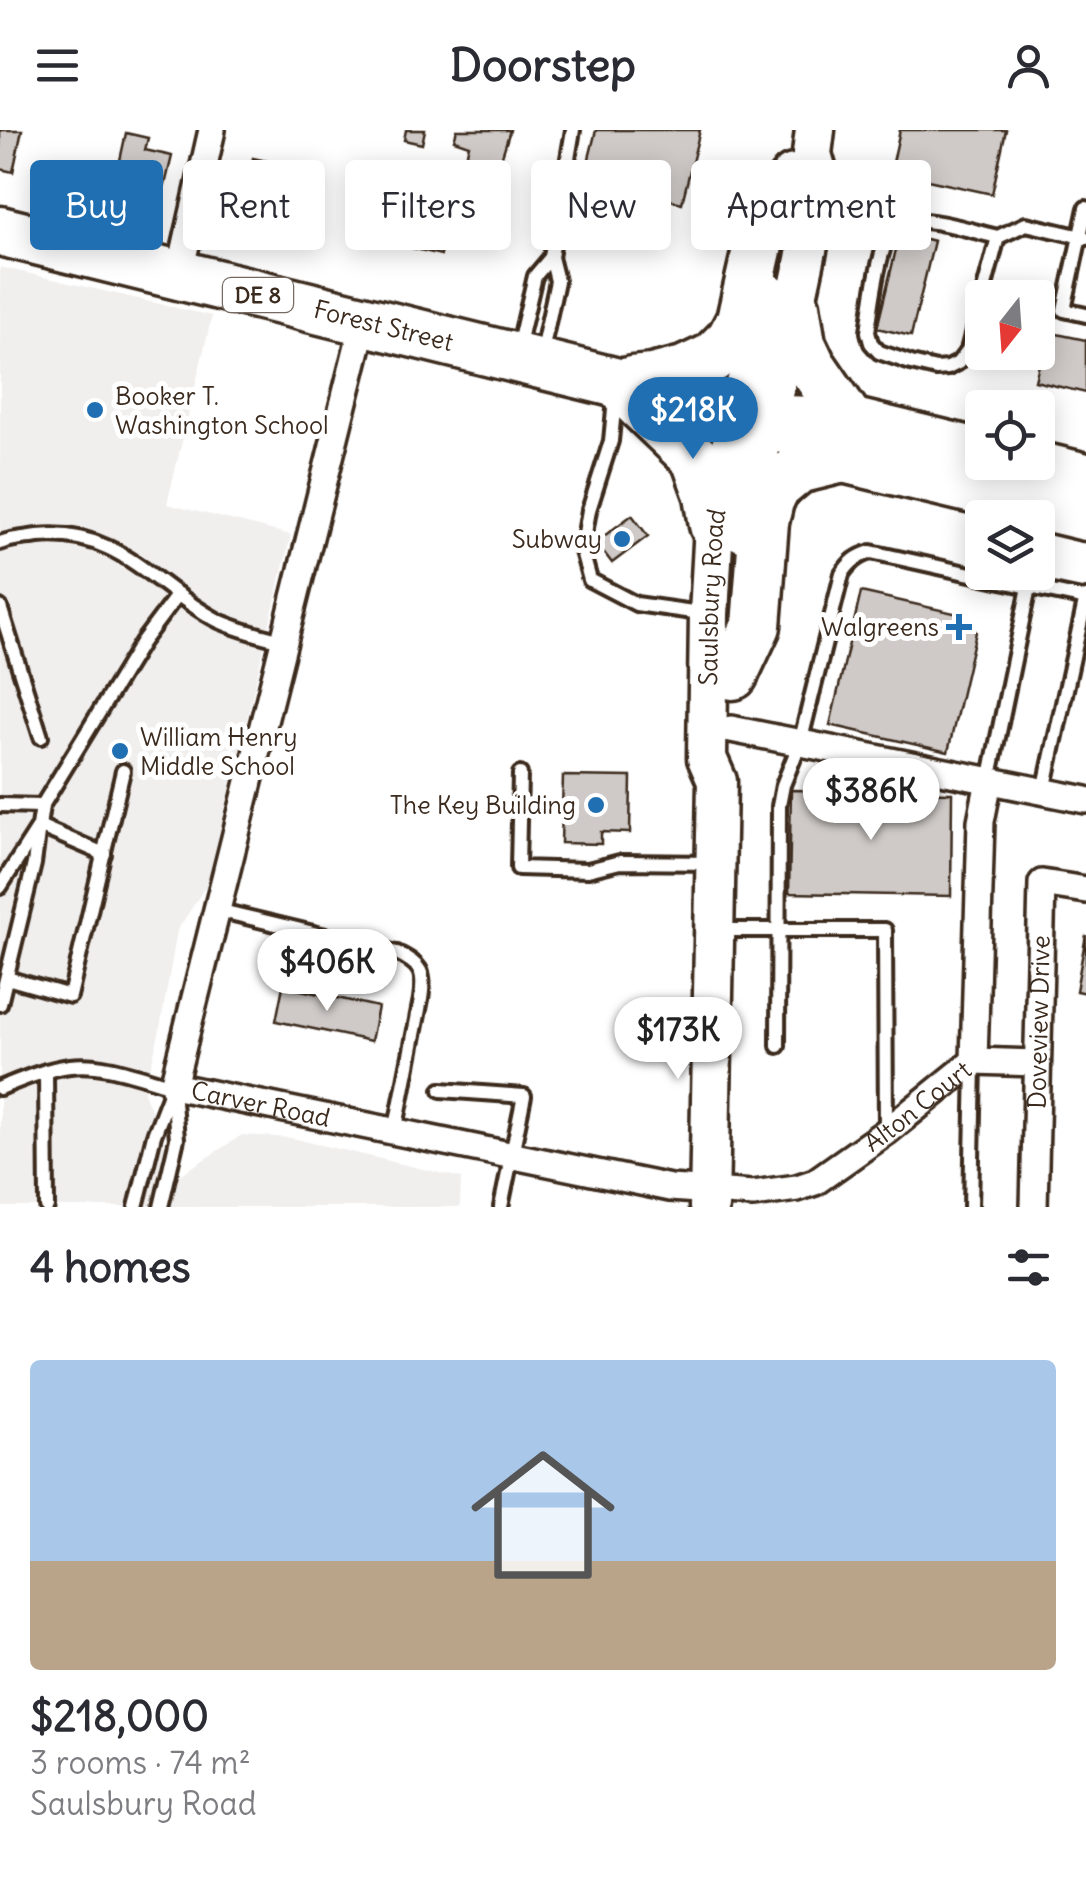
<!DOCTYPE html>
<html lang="en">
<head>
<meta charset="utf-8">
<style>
	:root { --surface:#fff; --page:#f7f7f7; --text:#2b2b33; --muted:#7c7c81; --accent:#1f6fb2 }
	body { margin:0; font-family:Delius,sans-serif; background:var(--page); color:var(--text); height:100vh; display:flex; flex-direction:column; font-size:38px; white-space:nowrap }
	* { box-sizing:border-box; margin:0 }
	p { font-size:32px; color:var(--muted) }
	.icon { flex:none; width:55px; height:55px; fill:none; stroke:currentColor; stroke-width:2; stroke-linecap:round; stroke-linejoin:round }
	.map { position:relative; height:1077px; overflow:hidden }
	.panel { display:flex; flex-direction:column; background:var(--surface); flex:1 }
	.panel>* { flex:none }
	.hud { position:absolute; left:30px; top:30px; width:1028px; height:90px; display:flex; gap:20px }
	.needle { width:65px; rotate:197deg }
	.controls { position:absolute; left:965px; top:150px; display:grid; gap:20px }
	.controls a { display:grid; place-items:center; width:90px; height:90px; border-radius:10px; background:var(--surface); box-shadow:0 5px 25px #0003; font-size:50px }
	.price { position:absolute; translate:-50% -85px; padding:0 22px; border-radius:35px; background:#fff; color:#222; font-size:32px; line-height:65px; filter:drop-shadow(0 2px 5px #0008) }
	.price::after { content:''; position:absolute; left:50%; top:60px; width:30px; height:22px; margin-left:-15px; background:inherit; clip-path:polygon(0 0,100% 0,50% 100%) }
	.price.active { background:var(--accent); color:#fff }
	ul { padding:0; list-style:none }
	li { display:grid; align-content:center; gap:20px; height:530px; padding:0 30px }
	li span { display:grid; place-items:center; height:310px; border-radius:10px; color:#555 }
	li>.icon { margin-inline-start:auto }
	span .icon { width:180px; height:180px; fill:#fffc; stroke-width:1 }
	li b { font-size:42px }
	h2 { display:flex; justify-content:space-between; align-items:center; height:120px; padding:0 30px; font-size:42px }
	.chip { padding:0 35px; border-radius:10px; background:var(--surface); box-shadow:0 5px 25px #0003; font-size:35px; line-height:90px }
	.chip.active { background:var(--accent); color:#fff }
	header { display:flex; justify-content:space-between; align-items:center; height:130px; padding:0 30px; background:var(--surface); font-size:45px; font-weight:700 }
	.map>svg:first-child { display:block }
</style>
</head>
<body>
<header><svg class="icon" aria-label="menu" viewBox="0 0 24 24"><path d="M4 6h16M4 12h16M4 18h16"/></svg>Doorstep<svg class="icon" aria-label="person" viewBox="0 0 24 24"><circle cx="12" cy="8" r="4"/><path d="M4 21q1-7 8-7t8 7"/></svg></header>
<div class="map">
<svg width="1086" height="1077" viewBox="0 0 1086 1077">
	<rect width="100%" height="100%" fill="#fff"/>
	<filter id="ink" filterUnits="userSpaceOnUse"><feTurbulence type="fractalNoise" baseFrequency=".01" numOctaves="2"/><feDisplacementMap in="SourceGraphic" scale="20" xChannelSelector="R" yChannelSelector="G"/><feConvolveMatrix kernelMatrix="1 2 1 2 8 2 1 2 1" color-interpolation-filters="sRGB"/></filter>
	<g filter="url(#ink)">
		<path fill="#f1efee" d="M 0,137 L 212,186 L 167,374 L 291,405 L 207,754 L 177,801 L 159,904 L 144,962 L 177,1047 L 242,1005 L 292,1008 L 461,1048 L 460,1077 L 0,1077 Z"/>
		<g fill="#cfcac7" stroke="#3b2a1e" stroke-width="2.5">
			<path d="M 0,0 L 22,0 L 13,42 L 0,39 Z"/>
			<path d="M 406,0 L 425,0 L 422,14 L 404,10 Z"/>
			<path d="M 457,0 L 510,0 L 498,39 L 465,30 L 469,15 L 454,10 Z"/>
			<path d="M 596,0 L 700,0 L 682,73 L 584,49 Z"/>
			<path d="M 900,0 L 1006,0 L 992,64 L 891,42 Z"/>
			<path d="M 126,3 L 148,8 L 145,20 L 172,26 L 165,55 L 117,44 Z"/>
			<path d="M 253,28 L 285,35 L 281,50 L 305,55 L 297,90 L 242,78 Z"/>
			<path d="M 378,72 L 404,78 L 403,83 L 448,94 L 441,125 L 370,108 Z"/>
			<path d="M 900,103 L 934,111 L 911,206 L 877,198 Z"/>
			<path d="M 1047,202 L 1086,210 L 1086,263 L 1035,251 Z"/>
			<path d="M 632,385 L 648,406 L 612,433 L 596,412 Z"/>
			<path d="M 861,462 L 963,485 L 976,502 L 948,622 L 830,595 Z"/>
			<path d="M 563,646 L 631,647 L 630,703 L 601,702 L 601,714 L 561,713 Z"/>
			<path d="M 791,660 L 952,663 L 951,766 L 789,763 Z"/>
			<path d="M 1086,805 L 1086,863 L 1076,861 Z"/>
			<path d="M 283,856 L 378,877 L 371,911 L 276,891 Z"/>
		</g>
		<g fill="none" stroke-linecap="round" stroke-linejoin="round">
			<defs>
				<g id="lane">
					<path d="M 1086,78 L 1064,180 L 1086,185"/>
					<path d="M 998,107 C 974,102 918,82 897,95 C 879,107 871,179 868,202 L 871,213 L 879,222 L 911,233 L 936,239 L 948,238 L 958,233 L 968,220 L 998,107 L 1026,94 L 1086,108"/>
					<path d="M 551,127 L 573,0"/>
					<path d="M 518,218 L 535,146 L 551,127 L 557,151 L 541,226"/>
					<path d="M 615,269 L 611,311 L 589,380 L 582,421 L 590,450 L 636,474 L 707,484"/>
					<path d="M 0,413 C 12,408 25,408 38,406 C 119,398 154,457 217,490 C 237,500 262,505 284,512"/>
					<path d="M 1029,457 L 1086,469"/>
					<path d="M 0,477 L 41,607"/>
					<path d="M 520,644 L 518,738 L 588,740 L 620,732 L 713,733"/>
					<path d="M 1044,661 L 1086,467"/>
					<path d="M 0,675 L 42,676"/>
					<path d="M 104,724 L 39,696 L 42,676 L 142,512 L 178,464"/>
					<path d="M 0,757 L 38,698"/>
					<path d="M 217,780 L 397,823 C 422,835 425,842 421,869 L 395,1002"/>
					<path d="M 720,800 L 885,800 L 886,1000"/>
					<path d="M 7,848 L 70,866 L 123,641"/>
					<path d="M 0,874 L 34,734 L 39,696"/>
					<path d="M 778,916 L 779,676 L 783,655 L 800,613 L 842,444 C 850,432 857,426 871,422 L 1029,457 L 989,651"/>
					<path d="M 46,941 L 47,1077"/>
					<path d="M 0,958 C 23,949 46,939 70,936 C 105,932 140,947 173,956"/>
					<path d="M 441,960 L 524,966 L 501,1077"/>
					<path d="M 136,1077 L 154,1005 L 173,956"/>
					<path d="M 161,1077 L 177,1009 L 173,959"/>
					<path d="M 971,1077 L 974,933"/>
				</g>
				<g id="street">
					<path d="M 179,146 L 212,0"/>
					<path id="s1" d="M 364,191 L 173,956 L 670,1058 L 753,1064 L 797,1058 L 815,1052 L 886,1002 L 974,931 L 981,691 L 989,651"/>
					<path d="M 731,599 L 1086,670"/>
					<path d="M 974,931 L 1037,933"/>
					<path id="s2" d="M 1034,1077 L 1042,753 L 1086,760"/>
				</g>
				<g id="secondary">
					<path d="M 742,402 L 756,332 L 795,176 L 821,55 L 812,24 L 815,0"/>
					<path id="s3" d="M 709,1077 L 717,651 L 707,628 L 709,484 L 714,395 L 721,358 L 768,163"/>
				</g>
				<g id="highway">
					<path id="s4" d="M 0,101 L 768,290 L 843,328 L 1086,386"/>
					<path d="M 795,176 L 801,214 L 811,235 L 850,292"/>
					<path d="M 632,251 L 652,249 L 684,241 L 712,228 L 731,209 L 741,190 L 765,85 L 794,49"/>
					<path d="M 619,255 L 696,329 L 709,365 L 714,395"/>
					<path d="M 781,290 L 850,292 L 982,324"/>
					<path d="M 1020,332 L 1086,348"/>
					<path d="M 733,545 L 756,496 L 764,392 L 769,371 L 775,358 L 798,339 L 843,328"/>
				</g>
			</defs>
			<use href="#lane" stroke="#3b2a1e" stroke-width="20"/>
			<use href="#street" stroke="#3b2a1e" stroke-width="32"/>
			<use href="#secondary" stroke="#3b2a1e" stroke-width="45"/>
			<use href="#highway" stroke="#3b2a1e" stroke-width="55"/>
			<use href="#lane" stroke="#fff" stroke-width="12"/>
			<use href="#street" stroke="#fff" stroke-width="25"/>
			<use href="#secondary" stroke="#fff" stroke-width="38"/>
			<use href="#highway" stroke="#fff" stroke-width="48"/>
		</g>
	</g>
	<g fill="#1f6fb2" stroke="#fff" stroke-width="4">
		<circle cx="95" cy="280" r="10"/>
		<circle cx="622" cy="409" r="10"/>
		<path d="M954 482h10v10h10v10h-10v10h-10v-10h-10v-10h10z"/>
		<circle cx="120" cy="621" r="10"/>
		<circle cx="596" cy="675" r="10"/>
	</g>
	<g text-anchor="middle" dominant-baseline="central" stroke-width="10" stroke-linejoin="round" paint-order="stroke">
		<rect fill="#fff" stroke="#766a62" stroke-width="2.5" x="223" y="148" width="70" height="34" rx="8"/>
		<g font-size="22" font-weight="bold" fill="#3b2a1e">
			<text x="258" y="165">DE 8</text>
		</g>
		<g font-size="25" fill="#3b2a1e" stroke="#fff">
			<text stroke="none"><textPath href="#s4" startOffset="395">Forest Street</textPath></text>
			<text stroke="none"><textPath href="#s3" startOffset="612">Saulsbury Road</textPath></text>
			<text stroke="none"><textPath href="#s2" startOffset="185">Doveview Drive</textPath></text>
			<text stroke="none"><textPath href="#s1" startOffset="878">Carver Road</textPath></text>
			<text stroke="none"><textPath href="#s1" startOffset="1570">Alton Court</textPath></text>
		</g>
		<g font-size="25" fill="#3b2a1e" stroke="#fff" text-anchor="end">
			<text x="115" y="266" text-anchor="start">Booker T.<tspan x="115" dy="29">Washington School</tspan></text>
			<text x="602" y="409">Subway</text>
			<text x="939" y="497">Walgreens</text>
			<text x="140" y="607" text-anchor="start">William Henry<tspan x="140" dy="29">Middle School</tspan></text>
			<text x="576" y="675">The Key Building</text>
		</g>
	</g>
</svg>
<div class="controls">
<a><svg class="needle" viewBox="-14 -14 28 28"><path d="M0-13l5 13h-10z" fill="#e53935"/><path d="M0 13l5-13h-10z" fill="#7c7c81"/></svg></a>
<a><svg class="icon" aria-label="locate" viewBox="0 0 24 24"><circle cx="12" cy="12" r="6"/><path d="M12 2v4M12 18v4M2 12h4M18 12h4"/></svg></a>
<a><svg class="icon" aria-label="layers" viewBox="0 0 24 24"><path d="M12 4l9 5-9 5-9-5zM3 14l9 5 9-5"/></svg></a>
</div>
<b class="price active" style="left:693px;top:332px">$218K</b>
<b class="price" style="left:871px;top:713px">$386K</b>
<b class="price" style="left:327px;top:884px">$406K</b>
<b class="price" style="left:678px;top:952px">$173K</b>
<div class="hud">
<a class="chip active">Buy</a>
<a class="chip">Rent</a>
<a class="chip">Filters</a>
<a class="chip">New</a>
<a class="chip">Apartment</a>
</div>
</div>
<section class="panel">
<h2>4 homes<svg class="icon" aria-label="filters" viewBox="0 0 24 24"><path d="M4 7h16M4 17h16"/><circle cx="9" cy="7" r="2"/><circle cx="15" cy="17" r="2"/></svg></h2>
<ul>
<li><span style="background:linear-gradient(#a9c7e8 65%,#b9a48a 0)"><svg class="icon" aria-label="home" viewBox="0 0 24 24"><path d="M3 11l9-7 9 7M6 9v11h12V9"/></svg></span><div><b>$218,000</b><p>3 rooms · 74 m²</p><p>Saulsbury Road</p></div></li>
</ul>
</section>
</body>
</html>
